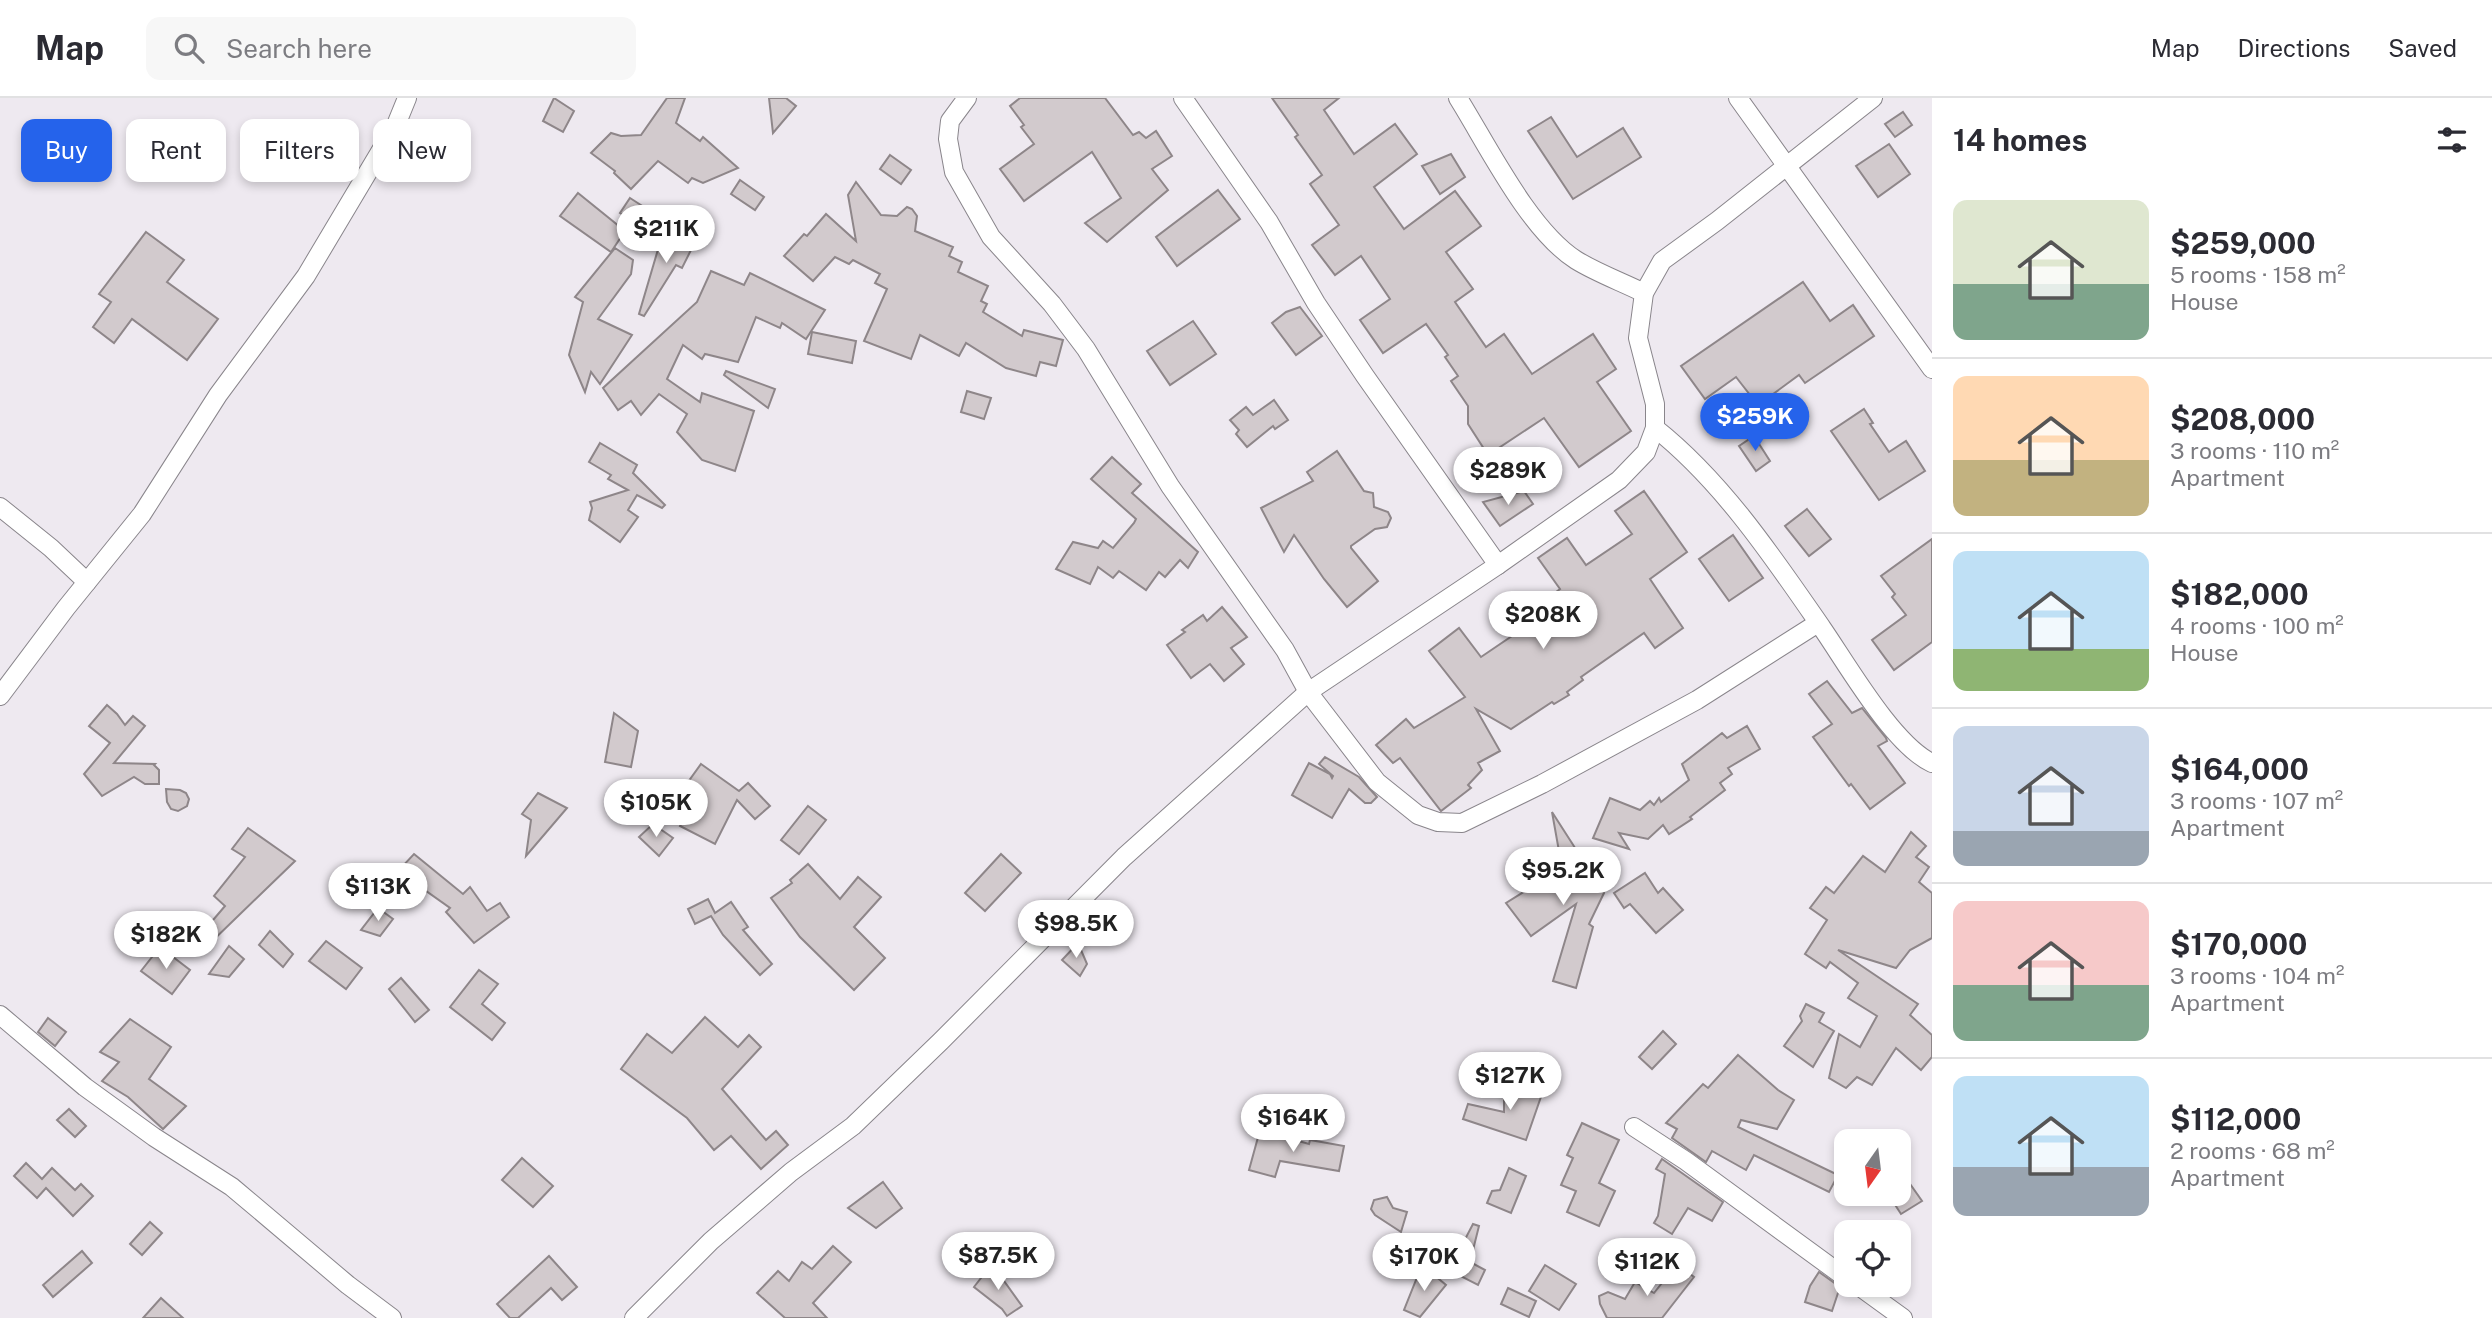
<!DOCTYPE html>
<html lang="en">
<head>
<meta charset="utf-8">
<style>
	:root { --surface:#fff; --page:#f7f7f7; --text:#2b2b33; --muted:#7c7c81; --line:#e1e1e2; --accent:#2563eb }
	body { margin:0; font-family:"Public Sans",sans-serif; background:var(--page); color:var(--text); height:100vh; display:flex; flex-direction:column; font-size:26px; white-space:nowrap }
	* { box-sizing:border-box; margin:0 }
	p { font-size:23px; color:var(--muted) }
	.icon { flex:none; width:38px; height:38px; fill:none; stroke:currentColor; stroke-width:2; stroke-linecap:round; stroke-linejoin:round }
	.map { position:relative; flex:1; overflow:hidden }
	.side { display:flex; flex-direction:column; background:var(--surface); width:560px }
	.side>* { flex:none }
	.hud { position:absolute; left:21px; top:21px; width:665px; height:63px; display:flex; gap:14px }
	.needle { width:46px; rotate:194deg }
	.buttons { position:absolute; left:1834px; top:1031px; display:grid; gap:14px }
	.buttons a { display:grid; place-items:center; width:77px; height:77px; border-radius:14px; background:var(--surface); box-shadow:0 4px 10px #0003; font-size:35px }
	.price { position:absolute; translate:-50% -60px; padding:0 16px; border-radius:24px; background:#fff; color:#222; font-size:23px; line-height:46px; filter:drop-shadow(0 2px 4px #0008) }
	.price::after { content:''; position:absolute; left:50%; top:42px; width:21px; height:16px; margin-left:-10px; background:inherit; clip-path:polygon(0 0,100% 0,50% 100%) }
	.price.active { background:var(--accent); color:#fff }
	ul { padding:0; list-style:none }
	li { display:flex; align-items:center; gap:21px; height:175px; padding:0 21px }
	li+li { border-top:2px solid var(--line) }
	li span { display:grid; place-items:center; flex:none; width:196px; height:140px; border-radius:14px; color:#555 }
	li>.icon { margin-inline-start:auto }
	span .icon { width:84px; height:84px; fill:#fffc; stroke-width:1 }
	li b { font-size:30px }
	h2 { display:flex; justify-content:space-between; align-items:center; height:84px; padding:0 21px; font-size:30px }
	.chip { padding:0 24px; border-radius:14px; background:var(--surface); box-shadow:0 4px 10px #0003; font-size:24px; line-height:63px }
	.chip.active { background:var(--accent); color:#fff }
	header { display:flex; align-items:center; gap:42px; box-sizing:border-box; height:98px; padding:0 35px; background:var(--surface); border-bottom:2px solid var(--line) }
	header strong { font-size:33px }
	nav { display:flex; gap:38px; margin-inline-start:auto; font-size:24px }
	.search { width:490px; height:63px; background:var(--page); display:flex; align-items:center; gap:18px; box-sizing:border-box; padding:0 24px; border-radius:14px; color:var(--muted); font-size:26px }
	main { display:flex; flex:1; min-height:0 }
	.map>svg:first-child { display:block }
</style>
</head>
<body>
<header>
<strong>Map</strong>
<div class="search"><svg class="icon" aria-label="search" viewBox="0 0 24 24"><circle cx="10" cy="10" r="6"/><path d="M15 15l6 6"/></svg>Search here</div>
<nav><a>Map</a><a>Directions</a><a>Saved</a></nav>
</header>
<main>
<div class="map">
<svg width="1932" height="1220" viewBox="0 0 1932 1220">
	<rect width="100%" height="100%" fill="#eee9f0"/>
	<g fill="#d2cacd" stroke="#8e8689" stroke-width="2">
		<path d="M 554,0 L 574,13 L 563,34 L 543,23 Z"/>
		<path d="M 667,0 L 685,0 L 676,25 L 700,43 L 703,39 L 738,70 L 703,85 L 692,80 L 688,85 L 658,63 L 631,91 L 614,75 L 615,73 L 591,55 L 611,35 L 621,38 L 641,37 Z"/>
		<path d="M 769,0 L 786,0 L 796,8 L 773,35 Z"/>
		<path d="M 1020,0 L 1105,0 L 1133,37 L 1139,34 L 1146,40 L 1156,33 L 1172,58 L 1152,71 L 1168,92 L 1107,144 L 1085,125 L 1121,100 L 1092,54 L 1024,103 L 1000,71 L 1034,46 L 1021,29 L 1024,27 L 1010,8 Z"/>
		<path d="M 1272,0 L 1339,0 L 1324,12 L 1354,56 L 1395,26 L 1417,56 L 1374,89 L 1404,131 L 1455,93 L 1481,128 L 1446,154 L 1473,191 L 1455,204 L 1486,249 L 1504,236 L 1532,276 L 1593,236 L 1616,271 L 1597,284 L 1631,333 L 1579,369 L 1544,320 L 1488,357 L 1468,326 L 1468,308 L 1451,283 L 1458,278 L 1445,259 L 1448,257 L 1426,226 L 1383,255 L 1360,222 L 1390,201 L 1361,158 L 1335,177 L 1312,147 L 1339,127 L 1310,86 L 1322,77 L 1295,39 L 1298,37 Z"/>
		<path d="M 1903,14 L 1912,27 L 1895,39 L 1885,26 Z"/>
		<path d="M 1551,19 L 1577,59 L 1623,30 L 1641,59 L 1573,101 L 1528,33 Z"/>
		<path d="M 1889,46 L 1910,76 L 1878,99 L 1856,68 Z"/>
		<path d="M 1451,56 L 1465,79 L 1440,96 L 1422,68 Z"/>
		<path d="M 890,57 L 911,72 L 901,86 L 880,71 Z"/>
		<path d="M 740,82 L 764,99 L 755,112 L 731,96 Z"/>
		<path d="M 856,84 L 881,117 L 897,118 L 907,109 L 912,111 L 917,118 L 915,133 L 953,149 L 949,158 L 962,164 L 958,174 L 988,188 L 981,203 L 987,206 L 983,214 L 1022,238 L 1024,232 L 1063,242 L 1056,268 L 1040,264 L 1036,278 L 1006,270 L 966,245 L 959,258 L 920,237 L 911,261 L 864,243 L 887,191 L 875,185 L 880,176 L 853,162 L 849,166 L 835,159 L 813,183 L 784,158 L 804,136 L 807,138 L 826,116 L 856,143 L 848,97 Z"/>
		<path d="M 1218,92 L 1240,121 L 1177,168 L 1156,139 Z"/>
		<path d="M 578,95 L 625,133 L 611,154 L 560,118 Z"/>
		<path d="M 630,100 L 664,122 L 654,137 L 620,115 Z"/>
		<path d="M 664,131 L 695,144 L 682,170 L 676,167 L 644,218 L 639,216 Z"/>
		<path d="M 146,134 L 184,162 L 167,184 L 218,221 L 187,262 L 132,221 L 114,245 L 93,229 L 111,204 L 99,196 Z"/>
		<path d="M 615,150 L 633,162 L 631,176 L 598,221 L 632,237 L 600,286 L 591,274 L 585,294 L 569,257 L 583,204 L 575,199 Z"/>
		<path d="M 711,173 L 744,187 L 750,175 L 825,212 L 806,241 L 782,225 L 780,230 L 756,219 L 738,264 L 705,256 L 702,261 L 683,247 L 667,281 L 700,304 L 702,295 L 754,313 L 735,373 L 702,362 L 677,334 L 687,316 L 659,296 L 641,317 L 631,303 L 618,312 L 603,290 L 697,204 Z"/>
		<path d="M 1803,184 L 1830,223 L 1853,207 L 1874,238 L 1805,285 L 1799,277 L 1758,307 L 1736,279 L 1705,301 L 1681,268 Z"/>
		<path d="M 1300,209 L 1322,238 L 1296,257 L 1272,225 L 1286,214 Z"/>
		<path d="M 1193,223 L 1216,256 L 1170,287 L 1147,253 Z"/>
		<path d="M 812,234 L 856,243 L 852,265 L 808,256 Z"/>
		<path d="M 726,273 L 775,291 L 768,310 L 724,277 Z"/>
		<path d="M 967,293 L 991,300 L 984,321 L 961,314 Z"/>
		<path d="M 1274,302 L 1288,322 L 1275,331 L 1273,328 L 1247,349 L 1236,336 L 1239,332 L 1230,322 L 1246,309 L 1253,317 Z"/>
		<path d="M 1864,311 L 1873,325 L 1870,326 L 1889,354 L 1906,343 L 1925,373 L 1879,402 L 1831,333 Z"/>
		<path d="M 1754,338 L 1770,363 L 1756,373 L 1739,348 Z"/>
		<path d="M 600,345 L 637,367 L 633,375 L 665,407 L 662,410 L 637,397 L 628,412 L 638,419 L 620,444 L 589,422 L 592,410 L 590,404 L 628,392 L 608,381 L 611,377 L 589,364 Z"/>
		<path d="M 1337,353 L 1364,393 L 1373,395 L 1374,409 L 1388,414 L 1391,420 L 1387,429 L 1375,431 L 1351,448 L 1351,450 L 1378,483 L 1347,509 L 1324,481 L 1294,437 L 1284,454 L 1261,410 L 1313,383 L 1307,374 Z"/>
		<path d="M 1498,354 L 1508,369 L 1475,392 L 1464,377 Z"/>
		<path d="M 1112,359 L 1141,386 L 1132,395 L 1198,454 L 1188,470 L 1180,462 L 1165,479 L 1159,474 L 1146,492 L 1119,473 L 1113,480 L 1098,469 L 1090,486 L 1056,471 L 1073,444 L 1098,450 L 1103,443 L 1113,450 L 1134,425 L 1136,421 L 1091,381 Z"/>
		<path d="M 1524,393 L 1533,406 L 1500,428 L 1483,404 Z"/>
		<path d="M 1644,393 L 1687,454 L 1650,481 L 1683,530 L 1655,550 L 1644,535 L 1581,579 L 1583,582 L 1567,594 L 1569,597 L 1554,606 L 1552,604 L 1511,631 L 1476,611 L 1500,653 L 1478,665 L 1482,672 L 1468,687 L 1471,690 L 1441,713 L 1400,660 L 1393,665 L 1376,647 L 1406,621 L 1414,630 L 1465,599 L 1429,553 L 1459,530 L 1481,559 L 1518,534 L 1531,531 L 1523,519 L 1560,491 L 1538,460 L 1567,440 L 1586,467 L 1632,436 L 1615,413 Z"/>
		<path d="M 1807,411 L 1831,441 L 1809,458 L 1785,428 Z"/>
		<path d="M 1733,437 L 1763,480 L 1729,503 L 1699,461 Z"/>
		<path d="M 1932,441 L 1932,544 L 1894,572 L 1872,542 L 1906,517 L 1892,499 L 1895,496 L 1881,478 Z"/>
		<path d="M 1222,509 L 1247,539 L 1231,550 L 1244,566 L 1224,583 L 1210,566 L 1191,580 L 1167,547 L 1185,534 L 1182,532 L 1203,517 L 1207,523 Z"/>
		<path d="M 1827,583 L 1852,615 L 1862,610 L 1886,640 L 1887,643 L 1878,648 L 1905,685 L 1870,711 L 1851,686 L 1849,688 L 1813,639 L 1832,626 L 1809,596 Z"/>
		<path d="M 107,607 L 117,616 L 125,627 L 133,618 L 145,628 L 114,665 L 155,666 L 154,667 L 159,672 L 159,686 L 145,686 L 134,679 L 102,698 L 84,676 L 110,645 L 89,628 Z"/>
		<path d="M 614,615 L 638,633 L 631,669 L 605,664 Z"/>
		<path d="M 1747,628 L 1760,651 L 1728,670 L 1732,676 L 1720,685 L 1725,692 L 1690,719 L 1692,721 L 1669,736 L 1663,727 L 1648,741 L 1619,735 L 1629,751 L 1593,740 L 1610,700 L 1640,712 L 1650,703 L 1654,707 L 1659,700 L 1661,704 L 1689,682 L 1682,666 L 1722,635 L 1727,640 Z"/>
		<path d="M 1325,659 L 1359,679 L 1377,699 L 1371,705 L 1365,705 L 1349,691 L 1332,720 L 1292,697 L 1309,665 L 1330,676 L 1332,680 L 1333,678 L 1319,666 Z"/>
		<path d="M 701,666 L 739,693 L 748,685 L 770,708 L 755,721 L 737,702 L 715,746 L 680,728 L 695,699 L 683,691 Z"/>
		<path d="M 166,691 L 180,692 L 186,695 L 189,701 L 187,708 L 178,713 L 171,711 L 167,704 Z"/>
		<path d="M 538,695 L 567,710 L 526,758 L 531,722 L 522,716 Z"/>
		<path d="M 808,708 L 826,722 L 799,756 L 781,742 Z"/>
		<path d="M 1552,714 L 1604,795 L 1589,826 L 1593,829 L 1576,890 L 1553,883 L 1576,806 L 1531,838 L 1506,805 L 1562,770 Z"/>
		<path d="M 653,726 L 673,740 L 659,758 L 639,739 Z"/>
		<path d="M 248,730 L 295,763 L 204,851 L 196,842 L 225,808 L 214,798 L 245,759 L 232,751 Z"/>
		<path d="M 1911,734 L 1926,748 L 1916,759 L 1929,769 L 1919,784 L 1932,795 L 1932,840 L 1910,852 L 1896,870 L 1838,852 L 1918,906 L 1910,917 L 1932,937 L 1932,959 L 1921,972 L 1896,950 L 1872,987 L 1857,979 L 1846,990 L 1829,980 L 1839,936 L 1860,949 L 1877,918 L 1848,900 L 1858,885 L 1830,864 L 1826,870 L 1805,856 L 1827,822 L 1810,810 L 1826,789 L 1834,795 L 1863,758 L 1885,774 Z"/>
		<path d="M 414,756 L 463,796 L 470,789 L 487,813 L 500,805 L 509,819 L 474,845 L 446,814 L 450,810 L 398,773 Z"/>
		<path d="M 1001,756 L 1021,775 L 985,813 L 965,795 Z"/>
		<path d="M 808,766 L 840,801 L 858,779 L 881,799 L 854,829 L 885,860 L 854,892 L 800,839 L 771,800 L 792,785 L 790,782 Z"/>
		<path d="M 1645,775 L 1658,795 L 1663,790 L 1683,812 L 1656,835 L 1630,806 L 1624,810 L 1614,795 Z"/>
		<path d="M 708,801 L 715,815 L 731,804 L 748,829 L 743,832 L 772,866 L 760,877 L 723,837 L 711,818 L 695,826 L 688,811 Z"/>
		<path d="M 378,810 L 393,821 L 380,838 L 361,832 Z"/>
		<path d="M 270,833 L 293,856 L 283,869 L 259,847 Z"/>
		<path d="M 326,843 L 362,870 L 346,891 L 309,863 Z"/>
		<path d="M 1078,845 L 1087,866 L 1080,878 L 1062,862 Z"/>
		<path d="M 229,848 L 244,861 L 229,879 L 209,876 Z"/>
		<path d="M 160,849 L 190,872 L 172,896 L 141,873 Z"/>
		<path d="M 479,872 L 498,886 L 482,906 L 505,925 L 492,942 L 450,909 Z"/>
		<path d="M 401,880 L 429,912 L 415,924 L 389,891 Z"/>
		<path d="M 1806,906 L 1824,915 L 1819,924 L 1834,933 L 1813,969 L 1784,948 L 1802,923 L 1800,918 Z"/>
		<path d="M 705,919 L 738,949 L 749,937 L 761,949 L 722,991 L 766,1042 L 776,1033 L 788,1047 L 761,1071 L 731,1038 L 714,1052 L 687,1020 L 621,971 L 647,936 L 672,955 Z"/>
		<path d="M 48,920 L 66,934 L 55,948 L 38,934 Z"/>
		<path d="M 130,921 L 171,949 L 149,981 L 186,1008 L 163,1031 L 128,999 L 102,983 L 119,964 L 100,954 Z"/>
		<path d="M 1663,933 L 1676,946 L 1652,971 L 1639,959 Z"/>
		<path d="M 1738,957 L 1778,992 L 1794,1002 L 1777,1031 L 1741,1022 L 1738,1029 L 1838,1077 L 1829,1094 L 1754,1057 L 1746,1072 L 1712,1053 L 1706,1064 L 1672,1040 L 1677,1031 L 1666,1025 L 1703,986 L 1708,990 Z"/>
		<path d="M 1513,986 L 1544,990 L 1526,1042 L 1463,1021 L 1468,1006 L 1504,1014 L 1504,993 L 1507,988 Z"/>
		<path d="M 69,1011 L 86,1028 L 75,1039 L 57,1022 Z"/>
		<path d="M 1582,1025 L 1619,1042 L 1599,1085 L 1615,1093 L 1599,1128 L 1567,1114 L 1576,1093 L 1561,1087 L 1573,1060 L 1567,1057 Z"/>
		<path d="M 1260,1032 L 1309,1046 L 1310,1042 L 1344,1048 L 1339,1073 L 1280,1063 L 1275,1079 L 1249,1072 Z"/>
		<path d="M 522,1060 L 553,1088 L 533,1109 L 502,1082 Z"/>
		<path d="M 1662,1061 L 1723,1104 L 1712,1123 L 1688,1110 L 1672,1136 L 1654,1125 L 1658,1118 L 1665,1076 L 1656,1071 Z"/>
		<path d="M 26,1065 L 42,1081 L 52,1070 L 75,1092 L 81,1086 L 93,1098 L 73,1118 L 46,1090 L 37,1100 L 14,1078 Z"/>
		<path d="M 1509,1070 L 1526,1078 L 1511,1115 L 1487,1105 L 1492,1093 L 1500,1092 Z"/>
		<path d="M 1908,1083 L 1922,1103 L 1901,1116 L 1892,1102 Z"/>
		<path d="M 883,1084 L 902,1110 L 876,1130 L 848,1110 Z"/>
		<path d="M 1387,1099 L 1393,1110 L 1407,1114 L 1401,1134 L 1375,1117 L 1371,1111 L 1374,1102 Z"/>
		<path d="M 150,1124 L 162,1135 L 142,1157 L 130,1146 Z"/>
		<path d="M 1473,1126 L 1479,1128 L 1470,1164 L 1485,1172 L 1478,1187 L 1449,1172 Z"/>
		<path d="M 833,1148 L 851,1164 L 813,1205 L 827,1220 L 785,1220 L 757,1195 L 778,1173 L 789,1183 L 802,1164 L 812,1171 Z"/>
		<path d="M 82,1153 L 92,1165 L 53,1199 L 43,1187 Z"/>
		<path d="M 549,1158 L 577,1189 L 562,1202 L 551,1190 L 518,1220 L 510,1220 L 497,1206 Z"/>
		<path d="M 1677,1166 L 1694,1179 L 1662,1220 L 1607,1220 L 1600,1206 L 1599,1198 L 1608,1194 L 1625,1201 L 1635,1184 L 1654,1195 Z"/>
		<path d="M 1545,1167 L 1576,1186 L 1559,1212 L 1529,1193 Z"/>
		<path d="M 988,1171 L 1004,1183 L 1022,1208 L 1007,1218 L 1002,1211 L 974,1189 Z"/>
		<path d="M 1420,1172 L 1428,1172 L 1446,1187 L 1420,1219 L 1404,1212 Z"/>
		<path d="M 1819,1174 L 1840,1189 L 1832,1213 L 1805,1204 L 1810,1188 Z"/>
		<path d="M 1508,1190 L 1536,1203 L 1529,1219 L 1501,1206 Z"/>
		<path d="M 161,1200 L 183,1220 L 143,1220 Z"/>
	</g>
	<g fill="none" stroke-linecap="round" stroke-linejoin="round">
		<defs>
			<g id="street">
				<path d="M 967,0 L 950,23 L 948,41 L 954,74 L 991,139 L 1052,206 L 1086,251 L 1170,388 L 1285,552 L 1308,594 L 1377,684 L 1418,717 L 1438,724 L 1462,725 L 1542,686 L 1697,602 L 1818,525"/>
				<path d="M 1183,0 L 1269,124 L 1316,205 L 1365,278 L 1498,467"/>
				<path d="M 1458,0 C 1488,48 1529,132 1576,162 C 1597,175 1622,184 1644,195"/>
				<path d="M 1738,0 L 1932,271"/>
				<path d="M 1655,330 C 1722,383 1773,459 1822,530 C 1847,566 1893,647 1932,665"/>
				<path d="M 0,409 L 51,450 L 87,484"/>
				<path d="M 0,598 L 66,510 L 142,416 L 218,297 L 306,178 L 396,27 L 407,0"/>
				<path d="M 0,917 L 85,989 L 154,1039 L 232,1089 L 348,1187 L 392,1220"/>
				<path d="M 1634,1029 L 1686,1063 L 1846,1180"/>
				<path d="M 1856,1186 L 1903,1220"/>
				<path d="M 634,1220 L 711,1143 L 791,1074 L 853,1028 L 941,943 L 1124,759 L 1308,594 L 1498,467 L 1619,382 L 1646,354 L 1655,330 L 1655,306 L 1638,240 L 1644,195 L 1662,163 L 1717,123 L 1873,0"/>
			</g>
		</defs>
		<use href="#street" stroke="#89858b" stroke-width="20"/>
		<use href="#street" stroke="#fff" stroke-width="18"/>
	</g>
</svg>
<div class="buttons">
<a><svg class="needle" viewBox="-14 -14 28 28"><path d="M0-13l5 13h-10z" fill="#e53935"/><path d="M0 13l5-13h-10z" fill="#7c7c81"/></svg></a>
<a><svg class="icon" aria-label="locate" viewBox="0 0 24 24"><circle cx="12" cy="12" r="6"/><path d="M12 2v4M12 18v4M2 12h4M18 12h4"/></svg></a>
</div>
<b class="price" style="left:666px;top:167px">$211K</b>
<b class="price active" style="left:1755px;top:355px">$259K</b>
<b class="price" style="left:1508px;top:409px">$289K</b>
<b class="price" style="left:1543px;top:553px">$208K</b>
<b class="price" style="left:656px;top:741px">$105K</b>
<b class="price" style="left:1563px;top:809px">$95.2K</b>
<b class="price" style="left:378px;top:825px">$113K</b>
<b class="price" style="left:1076px;top:862px">$98.5K</b>
<b class="price" style="left:166px;top:873px">$182K</b>
<b class="price" style="left:1510px;top:1014px">$127K</b>
<b class="price" style="left:1293px;top:1056px">$164K</b>
<b class="price" style="left:998px;top:1194px">$87.5K</b>
<b class="price" style="left:1424px;top:1195px">$170K</b>
<b class="price" style="left:1647px;top:1200px">$112K</b>
<div class="hud">
<a class="chip active">Buy</a>
<a class="chip">Rent</a>
<a class="chip">Filters</a>
<a class="chip">New</a>
</div>
</div>
<section class="side">
<h2>14 homes<svg class="icon" aria-label="filters" viewBox="0 0 24 24"><path d="M4 7h16M4 17h16"/><circle cx="9" cy="7" r="2"/><circle cx="15" cy="17" r="2"/></svg></h2>
<ul>
<li><span style="background:linear-gradient(#dfe7d0 60%,#7fa58c 0)"><svg class="icon" aria-label="home" viewBox="0 0 24 24"><path d="M3 11l9-7 9 7M6 9v11h12V9"/></svg></span><div><b>$259,000</b><p>5 rooms · 158 m²</p><p>House</p></div></li>
<li><span style="background:linear-gradient(#ffd9b3 60%,#c2b280 0)"><svg class="icon" aria-label="home" viewBox="0 0 24 24"><path d="M3 11l9-7 9 7M6 9v11h12V9"/></svg></span><div><b>$208,000</b><p>3 rooms · 110 m²</p><p>Apartment</p></div></li>
<li><span style="background:linear-gradient(#bfe0f5 70%,#8fb573 0)"><svg class="icon" aria-label="home" viewBox="0 0 24 24"><path d="M3 11l9-7 9 7M6 9v11h12V9"/></svg></span><div><b>$182,000</b><p>4 rooms · 100 m²</p><p>House</p></div></li>
<li><span style="background:linear-gradient(#c9d6e8 75%,#9aa5b1 0)"><svg class="icon" aria-label="home" viewBox="0 0 24 24"><path d="M3 11l9-7 9 7M6 9v11h12V9"/></svg></span><div><b>$164,000</b><p>3 rooms · 107 m²</p><p>Apartment</p></div></li>
<li><span style="background:linear-gradient(#f6c9c9 60%,#7fa58c 0)"><svg class="icon" aria-label="home" viewBox="0 0 24 24"><path d="M3 11l9-7 9 7M6 9v11h12V9"/></svg></span><div><b>$170,000</b><p>3 rooms · 104 m²</p><p>Apartment</p></div></li>
<li><span style="background:linear-gradient(#bfe0f5 65%,#9aa5b1 0)"><svg class="icon" aria-label="home" viewBox="0 0 24 24"><path d="M3 11l9-7 9 7M6 9v11h12V9"/></svg></span><div><b>$112,000</b><p>2 rooms · 68 m²</p><p>Apartment</p></div></li>
</ul>
</section>
</main>
</body>
</html>
